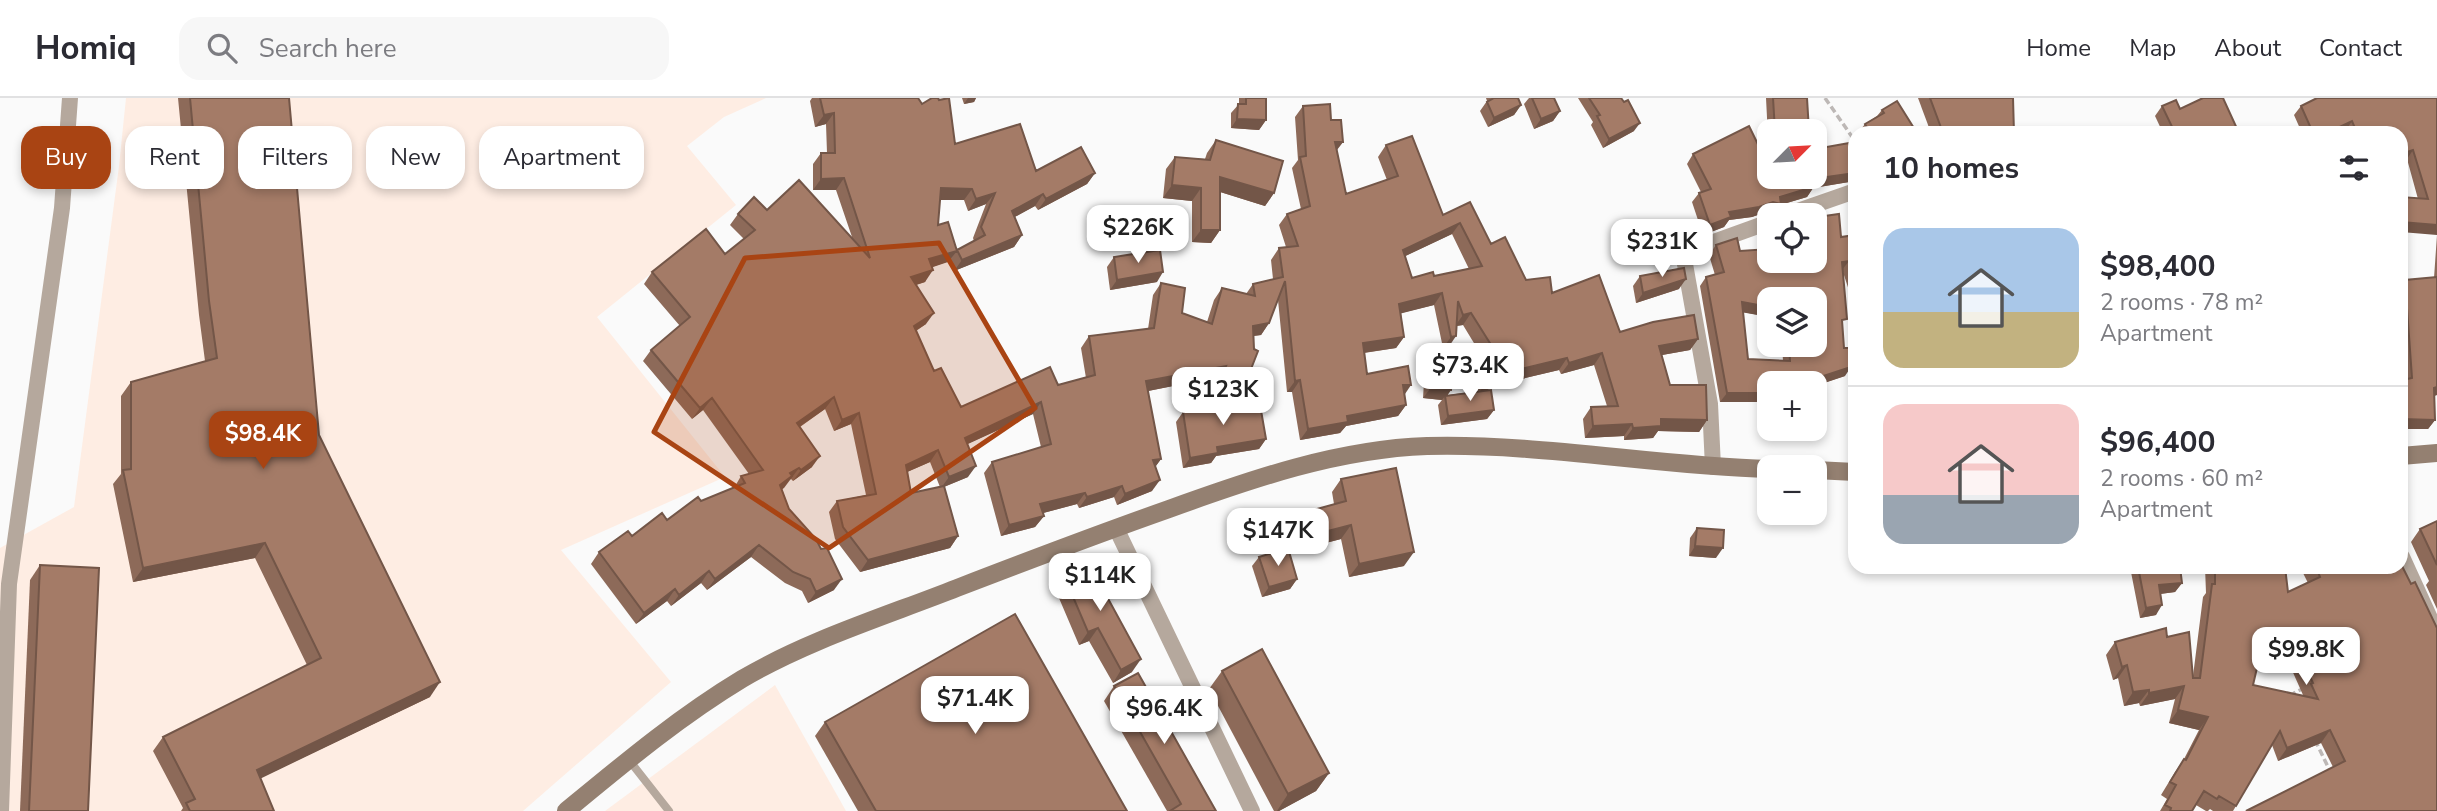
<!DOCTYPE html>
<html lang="en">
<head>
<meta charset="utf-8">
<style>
	:root { --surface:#fff; --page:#f7f7f7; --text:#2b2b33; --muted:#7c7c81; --line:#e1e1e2; --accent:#a94413 }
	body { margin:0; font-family:"Nunito Sans",sans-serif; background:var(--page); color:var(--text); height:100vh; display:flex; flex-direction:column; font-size:26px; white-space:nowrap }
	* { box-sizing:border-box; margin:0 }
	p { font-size:23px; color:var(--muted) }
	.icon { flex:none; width:38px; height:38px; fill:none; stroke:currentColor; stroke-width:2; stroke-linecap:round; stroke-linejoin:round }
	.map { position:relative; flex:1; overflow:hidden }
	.panel { position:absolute; left:1848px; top:28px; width:560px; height:448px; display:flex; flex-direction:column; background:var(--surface); border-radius:21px; box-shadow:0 4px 10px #0003 }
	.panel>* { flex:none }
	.guide { position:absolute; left:21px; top:28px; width:665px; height:63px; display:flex; gap:14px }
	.needle { width:46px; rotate:66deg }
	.buttons { position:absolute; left:1757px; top:21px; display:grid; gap:14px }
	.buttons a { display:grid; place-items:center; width:70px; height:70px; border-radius:14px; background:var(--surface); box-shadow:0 4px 10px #0003; font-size:35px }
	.price { position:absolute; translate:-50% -60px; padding:0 16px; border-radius:14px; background:#fff; color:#222; font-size:23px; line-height:46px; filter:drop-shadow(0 2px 4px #0008) }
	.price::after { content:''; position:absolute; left:50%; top:42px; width:21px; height:16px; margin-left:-10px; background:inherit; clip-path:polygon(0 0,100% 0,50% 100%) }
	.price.current { background:var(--accent); color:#fff }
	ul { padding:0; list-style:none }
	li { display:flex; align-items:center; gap:21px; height:175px; padding:0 35px }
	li+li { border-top:2px solid var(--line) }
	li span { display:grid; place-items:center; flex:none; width:196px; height:140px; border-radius:21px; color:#555 }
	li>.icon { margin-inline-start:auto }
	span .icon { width:84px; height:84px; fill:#fffc; stroke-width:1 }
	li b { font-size:30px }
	h2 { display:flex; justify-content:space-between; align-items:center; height:84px; padding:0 35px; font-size:30px }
	.pill { padding:0 24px; border-radius:21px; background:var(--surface); box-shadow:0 4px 10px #0003; font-size:24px; line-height:63px }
	.pill.current { background:var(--accent); color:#fff }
	header { display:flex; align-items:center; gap:42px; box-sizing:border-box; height:98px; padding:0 35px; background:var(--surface); border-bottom:2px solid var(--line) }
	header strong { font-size:33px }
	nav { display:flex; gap:38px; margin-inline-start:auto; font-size:24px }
	.search { width:490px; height:63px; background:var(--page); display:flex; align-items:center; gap:18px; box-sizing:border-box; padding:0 24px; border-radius:21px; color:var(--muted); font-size:26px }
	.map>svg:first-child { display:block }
</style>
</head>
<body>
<header>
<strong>Homiq</strong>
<div class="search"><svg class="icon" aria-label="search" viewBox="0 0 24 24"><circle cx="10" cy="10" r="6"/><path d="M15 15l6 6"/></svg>Search here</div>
<nav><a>Home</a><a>Map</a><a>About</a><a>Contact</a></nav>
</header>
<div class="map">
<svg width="2437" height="713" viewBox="0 0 2437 713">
	<rect width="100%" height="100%" fill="#fafafa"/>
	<g fill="#feede3">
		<path d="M 126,0 L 766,0 L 724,19 L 687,48 L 736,107 L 597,219 L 725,379 L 561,452 L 671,584 L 523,713 L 0,713 L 0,450 L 74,409 L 119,68 Z"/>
		<path d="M 775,587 L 846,713 L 605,713 Z"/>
	</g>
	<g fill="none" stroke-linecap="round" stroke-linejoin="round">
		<g stroke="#bdb8b6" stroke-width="3.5" stroke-dasharray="7 3.5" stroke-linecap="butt">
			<path d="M 1825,0 L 1855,43"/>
			<path d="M 2296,600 L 2294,595 L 2304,590"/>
			<path d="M 2315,642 L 2330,673"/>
		</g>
		<path stroke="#b5a89d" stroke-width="8" d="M 629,662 L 669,713"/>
		<g stroke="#b5a89d" stroke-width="16">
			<path d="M 1786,117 L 1855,93"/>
			<path d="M 1713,369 L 1710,306 L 1683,155 L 1769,124"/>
			<path d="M 1116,430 L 1252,713"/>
			<path d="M 1,713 L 9,486 L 62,110 L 70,0"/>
		</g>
		<path stroke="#b5a89d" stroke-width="18" d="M 2401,459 L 2437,538"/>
		<g stroke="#948071" stroke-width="18">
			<path d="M 2401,358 L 2437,355"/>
			<path d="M 1815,372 L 1855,374"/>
			<path d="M 566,713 C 623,666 679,619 742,581 C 808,542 886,518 957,490 C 1027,463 1098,436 1169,411 C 1252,381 1338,351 1427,348 C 1541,345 1655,368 1769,371"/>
		</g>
	</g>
	<g fill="#8d6a59" fill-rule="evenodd">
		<path d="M 178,0 L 289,0 L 319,337 L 430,599 L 260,680 L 274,713 L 181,713 L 183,710 L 153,653 L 163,639 L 307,567 L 255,460 L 133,484 L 113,386 L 121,376 L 121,298 L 131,284 L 205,263 L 199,217 Z"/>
		<path d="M 812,0 L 918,0 L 955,46 L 1036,73 L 1095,75 L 1087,86 L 1038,112 L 1035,108 L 1014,119 L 1022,137 L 1014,149 L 954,173 L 949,163 L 932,169 L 925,184 L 916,187 L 926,226 L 916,233 L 934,273 L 961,309 L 1058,287 L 1086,280 L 1081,250 L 1089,238 L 1148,231 L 1153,197 L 1161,185 L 1182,215 L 1207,224 L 1214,202 L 1222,190 L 1246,196 L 1253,186 L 1273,181 L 1271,162 L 1279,150 L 1286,149 L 1279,127 L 1287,116 L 1301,111 L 1292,70 L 1298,62 L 1295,19 L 1303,8 L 1331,22 L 1343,44 L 1337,52 L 1346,96 L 1387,82 L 1378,59 L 1386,47 L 1443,117 L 1470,104 L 1491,146 L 1526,182 L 1552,195 L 1620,234 L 1698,241 L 1690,252 L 1662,257 L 1670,287 L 1707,322 L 1699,334 L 1658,333 L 1653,340 L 1624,342 L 1624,338 L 1585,340 L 1583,321 L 1591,309 L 1607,308 L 1594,267 L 1561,276 L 1559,272 L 1513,283 L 1485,292 L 1494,312 L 1487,321 L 1441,327 L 1438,307 L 1442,302 L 1423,300 L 1425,268 L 1432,258 L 1448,297 L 1478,293 L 1469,267 L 1477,256 L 1480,255 L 1463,227 L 1457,228 L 1448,250 L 1443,250 L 1434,207 L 1401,215 L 1404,239 L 1396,250 L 1364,255 L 1367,276 L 1404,297 L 1406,307 L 1398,318 L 1346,328 L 1340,335 L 1300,342 L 1292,294 L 1287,294 L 1278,202 L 1269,225 L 1261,237 L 1253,238 L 1236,300 L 1213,292 L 1218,279 L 1148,293 L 1161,361 L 1155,369 L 1152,393 L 1117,407 L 1114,399 L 1079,410 L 1077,406 L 1043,415 L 1044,418 L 1035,429 L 1001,438 L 984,375 L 992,364 L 1041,349 L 1033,316 L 967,346 L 968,379 L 944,389 L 958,438 L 950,450 L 860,474 L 835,441 L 829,414 L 837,403 L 866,397 L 851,326 L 834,333 L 825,311 L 800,329 L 812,369 L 793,383 L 791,381 L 788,383 L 782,391 L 789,411 L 834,492 L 808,505 L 802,493 L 785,485 L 751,459 L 707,492 L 701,485 L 671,508 L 667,503 L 636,526 L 591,466 L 599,454 L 632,438 L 667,422 L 701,403 L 734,390 L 741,378 L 749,376 L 703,312 L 692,321 L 643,263 L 651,252 L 680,228 L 644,186 L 652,174 L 725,156 L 744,141 L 730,127 L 738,116 L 767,112 L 852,139 L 836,92 L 813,92 L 813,66 L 821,55 L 827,55 L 826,26 L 815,29 L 810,3 ZM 940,102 L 964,102 L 968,113 L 986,106 L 973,140 L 974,143 L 956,153 L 938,127 ZM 1452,136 L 1469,171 L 1434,178 L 1412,180 L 1405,158 ZM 930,364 L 940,389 L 911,395 L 907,374 Z"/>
		<path d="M 962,0 L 976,0 L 974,4 L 964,6 Z"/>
		<path d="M 1239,0 L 1266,0 L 1266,22 L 1259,32 L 1231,30 L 1231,15 L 1239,6 Z"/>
		<path d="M 1486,0 L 1518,0 L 1521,7 L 1514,17 L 1488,29 L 1480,13 L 1487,3 Z"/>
		<path d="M 1529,0 L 1554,0 L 1560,13 L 1553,23 L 1534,31 L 1524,6 Z"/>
		<path d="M 1578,0 L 1621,0 L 1634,33 L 1603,50 L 1591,27 L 1593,24 Z"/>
		<path d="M 1766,0 L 1807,0 L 1809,33 L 1769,33 L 1769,59 Z"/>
		<path d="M 1918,0 L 2013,0 L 2014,35 L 1931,35 Z"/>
		<path d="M 2437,0 L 2437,297 L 2434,298 L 2435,322 L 2428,331 L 2401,331 L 2404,273 L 2401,230 L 2401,187 L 2405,182 L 2434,180 L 2437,137 L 2418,101 L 2407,61 L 2401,35 L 2347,35 L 2346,32 L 2340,35 L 2302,35 L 2294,17 L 2301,8 Z"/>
		<path d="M 2162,8 L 2180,11 L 2239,35 L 2163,35 L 2155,18 Z"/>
		<path d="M 1882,12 L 1917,35 L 1858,35 L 1865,26 L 1877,18 Z"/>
		<path d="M 1216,42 L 1274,95 L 1265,108 L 1220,94 L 1220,132 L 1211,145 L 1192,144 L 1192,103 L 1163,100 L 1166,71 L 1175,59 L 1205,61 L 1207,55 Z"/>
		<path d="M 1855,44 L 1855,83 L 1813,90 L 1807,99 L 1780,107 L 1774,115 L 1766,114 L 1752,119 L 1729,122 L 1724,129 L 1703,137 L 1692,104 L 1699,95 L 1701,94 L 1687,66 L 1693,56 L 1769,79 L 1815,79 Z"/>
		<path d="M 1817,119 L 1841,139 L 1855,137 L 1855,211 L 1843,174 L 1842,228 L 1845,278 L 1815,288 L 1815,285 L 1769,285 L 1769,304 L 1720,304 L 1700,188 L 1706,179 L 1715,177 L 1709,157 L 1716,147 L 1740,153 L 1815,163 L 1815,122 ZM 1815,201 L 1815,247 L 1782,247 L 1783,263 L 1748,261 L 1743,214 L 1769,219 Z"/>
		<path d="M 1114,159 L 1157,184 L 1110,192 L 1107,169 Z"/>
		<path d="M 1640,178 L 1679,191 L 1636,205 L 1633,188 Z"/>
		<path d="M 1183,314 L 1266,341 L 1259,351 L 1216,358 L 1211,365 L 1183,370 L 1176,324 Z"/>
		<path d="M 1341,381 L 1404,468 L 1349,479 L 1341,441 L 1291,454 L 1285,431 L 1295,417 L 1334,406 L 1332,394 Z"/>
		<path d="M 2437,423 L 2437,511 L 2426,487 L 2429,483 L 2411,444 L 2420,431 Z"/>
		<path d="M 1697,430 L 1716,460 L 1689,458 L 1690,440 Z"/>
		<path d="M 1259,459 L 1297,481 L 1290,491 L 1262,499 L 1252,468 Z"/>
		<path d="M 40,467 L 88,713 L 20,713 L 30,482 Z"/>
		<path d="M 2130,469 L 2180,469 L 2182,485 L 2175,494 L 2160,496 L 2156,517 L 2140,520 Z"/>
		<path d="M 2205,469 L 2285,469 L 2288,494 L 2308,485 L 2300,469 L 2401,469 L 2437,713 L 2333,669 L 2321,645 L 2278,663 L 2272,647 L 2233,713 L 2213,713 L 2210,711 L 2208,713 L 2206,713 L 2196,707 L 2192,713 L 2160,713 L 2167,701 L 2161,697 L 2175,674 L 2184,661 L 2199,632 L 2169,625 L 2175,601 L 2140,608 L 2139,605 L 2124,608 L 2118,580 L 2113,582 L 2106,557 L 2115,544 L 2167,539 L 2193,578 L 2203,499 L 2206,495 ZM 2257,570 L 2291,570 L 2303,597 L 2303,598 L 2253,587 Z"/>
		<path d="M 1062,473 L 1132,574 L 1113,585 L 1089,543 L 1079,547 L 1053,486 Z"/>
		<path d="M 1222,573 L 1329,675 L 1316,693 L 1279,713 L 1274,713 L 1209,591 Z"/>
		<path d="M 1114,588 L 1216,713 L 1167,713 L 1104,603 Z"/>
		<path d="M 825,624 L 1127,713 L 858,713 L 815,638 Z"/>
	</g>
	<g fill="#735648">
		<path d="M 968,0 L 976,0 L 974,4 L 964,6 Z"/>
		<path d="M 1521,7 L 1514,17 L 1488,29 L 1494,20 Z"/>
		<path d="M 1560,13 L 1553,23 L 1534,31 L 1541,21 Z"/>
		<path d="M 834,15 L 826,26 L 815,29 L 824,17 Z"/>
		<path d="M 1237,21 L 1266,22 L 1259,32 L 1231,30 Z"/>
		<path d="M 2352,23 L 2346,32 L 2340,35 L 2327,35 Z"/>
		<path d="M 1640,25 L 1634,33 L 1603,50 L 1609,41 Z"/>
		<path d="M 1335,44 L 1343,44 L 1334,55 Z"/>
		<path d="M 2413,52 L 2407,61 L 2401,63 L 2401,56 Z"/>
		<path d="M 1095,75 L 1087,86 L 1038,112 L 1046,101 Z"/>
		<path d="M 1855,75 L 1855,83 L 1813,90 L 1807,99 L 1780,107 L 1774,115 L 1766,114 L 1752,119 L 1729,122 L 1724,129 L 1703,137 L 1710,127 L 1729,114 L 1780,99 L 1812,81 Z"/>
		<path d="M 1220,79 L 1274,95 L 1265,108 L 1211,91 Z"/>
		<path d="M 844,80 L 836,92 L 813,92 L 821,81 Z"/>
		<path d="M 1172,87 L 1201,90 L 1192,103 L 1163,100 Z"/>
		<path d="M 941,90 L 972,91 L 964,102 L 933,102 Z"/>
		<path d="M 995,95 L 986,106 L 968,113 L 976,101 Z"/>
		<path d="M 1043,96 L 1035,108 L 1004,125 L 1012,113 Z"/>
		<path d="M 2401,124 L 2437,127 L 2437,137 L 2401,134 Z"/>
		<path d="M 1460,125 L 1452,136 L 1395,163 L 1403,152 Z"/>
		<path d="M 1201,132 L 1220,132 L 1211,145 L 1192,144 Z"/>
		<path d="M 1022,137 L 1014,149 L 954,173 L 962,162 Z"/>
		<path d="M 957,153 L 948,164 L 921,173 L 929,161 Z"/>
		<path d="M 1849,163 L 1842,172 L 1842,164 Z"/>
		<path d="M 933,172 L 925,184 L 903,191 L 911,179 Z"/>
		<path d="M 1163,174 L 1157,184 L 1110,192 L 1117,182 Z"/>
		<path d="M 1686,181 L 1679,191 L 1636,205 L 1643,195 Z"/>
		<path d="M 1442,195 L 1434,207 L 1391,218 L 1399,206 Z"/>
		<path d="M 1742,204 L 1769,209 L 1769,219 L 1735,213 Z"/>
		<path d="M 934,215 L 926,226 L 906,239 L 914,228 Z"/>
		<path d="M 1471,215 L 1463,227 L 1455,228 L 1463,217 Z"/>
		<path d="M 1269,225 L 1261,237 L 1245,239 L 1253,228 Z"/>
		<path d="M 1456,238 L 1448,250 L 1443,250 L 1451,239 Z"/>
		<path d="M 1404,239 L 1396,250 L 1355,256 L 1363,245 Z"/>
		<path d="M 1698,241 L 1690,252 L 1651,259 L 1659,248 Z"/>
		<path d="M 1602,255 L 1594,267 L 1561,276 L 1569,265 Z"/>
		<path d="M 1567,260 L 1559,272 L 1513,283 L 1479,295 L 1487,283 L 1521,271 Z"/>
		<path d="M 1226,268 L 1218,279 L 1138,295 L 1146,283 Z"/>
		<path d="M 1851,269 L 1845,278 L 1815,288 L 1815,285 L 1802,285 Z"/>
		<path d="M 1221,280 L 1244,289 L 1236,300 L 1213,292 Z"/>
		<path d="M 1300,282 L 1292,294 L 1287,294 L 1295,283 Z"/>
		<path d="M 1403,287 L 1411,287 L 1403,299 Z"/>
		<path d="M 2437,289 L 2437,297 L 2428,299 L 2434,290 Z"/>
		<path d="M 1430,291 L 1451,292 L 1445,301 L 1445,298 L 1442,302 L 1423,300 Z"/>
		<path d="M 1727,295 L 1769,295 L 1769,304 L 1720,304 Z"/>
		<path d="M 834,299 L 825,311 L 789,336 L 797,325 Z"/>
		<path d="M 712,300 L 703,312 L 692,321 L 700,310 Z"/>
		<path d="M 1041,304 L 1033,316 L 957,351 L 965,340 Z"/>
		<path d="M 1406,307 L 1398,318 L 1346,328 L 1340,335 L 1300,342 L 1308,331 L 1347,318 Z"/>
		<path d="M 1494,312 L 1487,321 L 1441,327 L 1448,318 Z"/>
		<path d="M 859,315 L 851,326 L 834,333 L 842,322 Z"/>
		<path d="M 1661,321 L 1707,322 L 1699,334 L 1658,333 L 1653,340 L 1624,342 L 1633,330 Z"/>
		<path d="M 2401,321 L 2435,322 L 2428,331 L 2401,331 Z"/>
		<path d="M 1632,326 L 1624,338 L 1585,340 L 1593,328 Z"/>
		<path d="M 1266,341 L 1259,351 L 1216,358 L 1211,365 L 1183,370 L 1190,360 L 1217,349 Z"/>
		<path d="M 938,352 L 930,364 L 898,378 L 906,367 Z"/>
		<path d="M 820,358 L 812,369 L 793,383 L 801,372 Z"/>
		<path d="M 1161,361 L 1153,372 L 1153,362 Z"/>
		<path d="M 976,368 L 968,379 L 941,390 L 949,379 Z"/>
		<path d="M 799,370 L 784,390 L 772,398 L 780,387 L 790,375 Z"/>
		<path d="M 1160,382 L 1152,393 L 1117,407 L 1125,396 Z"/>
		<path d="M 1122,388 L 1114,399 L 1079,410 L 1087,399 Z"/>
		<path d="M 1085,395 L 1077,406 L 1032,418 L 1040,406 Z"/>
		<path d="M 1044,418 L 1035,429 L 1001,438 L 1009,427 Z"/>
		<path d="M 1351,427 L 1341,441 L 1291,454 L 1301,440 Z"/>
		<path d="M 958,438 L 950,450 L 860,474 L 868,462 Z"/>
		<path d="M 265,445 L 255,460 L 133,484 L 143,470 Z"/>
		<path d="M 759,447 L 751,459 L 707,492 L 715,481 Z"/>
		<path d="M 1695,448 L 1723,450 L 1716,460 L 1689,458 Z"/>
		<path d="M 1414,454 L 1404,468 L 1349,479 L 1359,466 Z"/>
		<path d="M 709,473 L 701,485 L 671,508 L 679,497 Z"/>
		<path d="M 842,481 L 834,492 L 808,505 L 816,494 Z"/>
		<path d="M 1297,481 L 1290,491 L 1262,499 L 1269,489 Z"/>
		<path d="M 2182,485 L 2175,494 L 2152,497 L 2159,487 Z"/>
		<path d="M 675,491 L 667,503 L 636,526 L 644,515 Z"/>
		<path d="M 2162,507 L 2156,517 L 2140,520 L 2146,510 Z"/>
		<path d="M 1098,530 L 1089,543 L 1079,547 L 1088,534 Z"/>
		<path d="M 2260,557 L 2300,557 L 2291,570 L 2251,570 Z"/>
		<path d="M 1141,561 L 1132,574 L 1113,585 L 1121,572 Z"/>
		<path d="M 2127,567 L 2118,580 L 2113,582 L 2122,569 Z"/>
		<path d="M 440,584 L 430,599 L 247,687 L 257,672 Z"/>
		<path d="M 2184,588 L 2175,601 L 2140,608 L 2149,595 Z"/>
		<path d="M 2149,592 L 2139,605 L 2124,608 L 2133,594 Z"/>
		<path d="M 2178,612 L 2208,619 L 2199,632 L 2169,625 Z"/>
		<path d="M 2330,632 L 2321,645 L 2278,663 L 2287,650 Z"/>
		<path d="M 1329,675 L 1316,693 L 1279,713 L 1277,713 L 1288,696 Z"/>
	</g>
	<g fill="#a47b67" stroke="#735648" stroke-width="2" fill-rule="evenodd">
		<path d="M 190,0 L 289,0 L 319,337 L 440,584 L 257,672 L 274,713 L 190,713 L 186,705 L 195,701 L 163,639 L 321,560 L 265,445 L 143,470 L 123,372 L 131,371 L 131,284 L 217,260 L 209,203 Z"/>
		<path d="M 820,0 L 918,0 L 922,6 L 932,0 L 938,0 L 939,2 L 949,0 L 955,46 L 1020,26 L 1036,73 L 1081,49 L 1095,75 L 1046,101 L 1043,96 L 1012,113 L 1022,137 L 962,162 L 957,152 L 985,137 L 981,129 L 995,95 L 976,101 L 972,91 L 941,90 L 938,127 L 948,124 L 957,153 L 929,161 L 933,172 L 911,179 L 934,215 L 914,228 L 934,273 L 941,270 L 961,309 L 1050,269 L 1058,287 L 1095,277 L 1089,238 L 1154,230 L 1161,185 L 1185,190 L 1182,215 L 1212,226 L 1222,190 L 1255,198 L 1253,186 L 1283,179 L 1279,150 L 1298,148 L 1287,116 L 1310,108 L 1300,59 L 1306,58 L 1303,8 L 1330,6 L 1331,22 L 1341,22 L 1343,44 L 1335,44 L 1346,96 L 1398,78 L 1386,47 L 1412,38 L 1443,117 L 1470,104 L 1491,146 L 1505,139 L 1526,182 L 1550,179 L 1552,195 L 1599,177 L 1620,234 L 1653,224 L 1694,217 L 1698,241 L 1659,248 L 1670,287 L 1706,287 L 1707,322 L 1661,321 L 1661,328 L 1633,330 L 1632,326 L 1593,328 L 1591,309 L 1618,308 L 1602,255 L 1569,265 L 1567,260 L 1521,271 L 1487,283 L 1477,256 L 1493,250 L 1471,215 L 1463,217 L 1458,203 L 1456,238 L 1451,239 L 1442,195 L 1399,206 L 1404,239 L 1363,245 L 1367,276 L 1408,268 L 1411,287 L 1403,287 L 1406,307 L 1347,318 L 1348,324 L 1308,331 L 1300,282 L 1295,283 L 1285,183 L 1269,225 L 1253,228 L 1254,251 L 1258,253 L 1244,289 L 1221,280 L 1226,268 L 1146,283 L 1161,361 L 1153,362 L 1160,382 L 1125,396 L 1122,388 L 1087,399 L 1085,395 L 1040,406 L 1044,418 L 1009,427 L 992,364 L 1051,346 L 1041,304 L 965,340 L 976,368 L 949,379 L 938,352 L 906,367 L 911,395 L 944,388 L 958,438 L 868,462 L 843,429 L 837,403 L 876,396 L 859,315 L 842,322 L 834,299 L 797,325 L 820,358 L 801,372 L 799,370 L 790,375 L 792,378 L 780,387 L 789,411 L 816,441 L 821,451 L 827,450 L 842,481 L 816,494 L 810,481 L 793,474 L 759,447 L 715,481 L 709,473 L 679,497 L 675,491 L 644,515 L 599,454 L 628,433 L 632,438 L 662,415 L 667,422 L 698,399 L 701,403 L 745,385 L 741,378 L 763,372 L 712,300 L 700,310 L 651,252 L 690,219 L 652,174 L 706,131 L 725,156 L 755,132 L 738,116 L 754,99 L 767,112 L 799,82 L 870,160 L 844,80 L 821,81 L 821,55 L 835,55 L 834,15 L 824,17 ZM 1460,125 L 1482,168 L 1434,178 L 1433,174 L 1412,180 L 1403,152 Z"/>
		<path d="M 1246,0 L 1266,0 L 1266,22 L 1237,21 L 1238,6 L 1246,6 Z"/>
		<path d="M 1494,0 L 1518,0 L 1521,7 L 1494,20 L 1487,4 Z"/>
		<path d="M 1532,0 L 1554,0 L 1560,13 L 1541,21 Z"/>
		<path d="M 1589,0 L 1621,0 L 1624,4 L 1628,2 L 1640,25 L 1609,41 L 1597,18 L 1600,17 Z"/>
		<path d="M 1773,0 L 1807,0 L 1809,33 L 1775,33 Z"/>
		<path d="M 1930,0 L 2013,0 L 2014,35 L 1943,35 Z"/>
		<path d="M 2203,0 L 2223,0 L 2239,35 L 2175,35 L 2162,8 L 2176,2 L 2180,11 Z"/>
		<path d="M 2317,0 L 2437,0 L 2437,127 L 2401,124 L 2401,99 L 2428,101 L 2413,52 L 2401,56 L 2401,35 L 2357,35 L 2352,23 L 2327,35 L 2313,35 L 2301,8 Z"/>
		<path d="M 1897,3 L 1917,35 L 1870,35 L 1865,26 L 1884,15 L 1882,12 Z"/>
		<path d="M 1749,28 L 1769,69 L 1769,79 L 1774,79 L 1778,87 L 1778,79 L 1815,79 L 1815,51 L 1855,44 L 1855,75 L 1812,81 L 1813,89 L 1780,99 L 1781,106 L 1773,104 L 1759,109 L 1729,114 L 1731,119 L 1710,127 L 1699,95 L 1711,91 L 1693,56 Z"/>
		<path d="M 1216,42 L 1283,63 L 1274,95 L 1220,79 L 1220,132 L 1201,132 L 1201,90 L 1172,87 L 1175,59 L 1210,62 Z"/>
		<path d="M 1839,116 L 1841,139 L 1855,137 L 1855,182 L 1849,163 L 1842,164 L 1847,221 L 1842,222 L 1844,250 L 1850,250 L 1851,269 L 1802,285 L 1769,285 L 1769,295 L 1727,295 L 1706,179 L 1724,174 L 1716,147 L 1737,140 L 1740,153 L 1769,151 L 1769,163 L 1815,163 L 1815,149 L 1821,149 L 1817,119 ZM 1769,201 L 1815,201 L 1815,247 L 1789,247 L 1790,263 L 1748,261 L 1742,204 L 1769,209 Z"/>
		<path d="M 1160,152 L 1163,174 L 1117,182 L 1114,159 Z"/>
		<path d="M 1684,170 L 1686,181 L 1643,195 L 1640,178 Z"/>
		<path d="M 2437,179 L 2437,289 L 2434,290 L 2435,322 L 2401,321 L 2401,263 L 2407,281 L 2412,280 L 2405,182 Z"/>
		<path d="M 1432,258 L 1453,260 L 1451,292 L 1430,291 Z"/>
		<path d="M 1491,292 L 1494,312 L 1448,318 L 1445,298 Z"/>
		<path d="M 1259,301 L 1266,341 L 1217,349 L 1218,355 L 1190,360 L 1183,314 Z"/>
		<path d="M 1396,370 L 1414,454 L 1359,466 L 1351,427 L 1301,440 L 1295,417 L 1346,403 L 1341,381 Z"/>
		<path d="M 2437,423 L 2437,467 L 2420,431 Z"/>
		<path d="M 1697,430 L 1724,432 L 1723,450 L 1695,448 Z"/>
		<path d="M 1288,450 L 1297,481 L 1269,489 L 1259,459 Z"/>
		<path d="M 1087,462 L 1141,561 L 1121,572 L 1098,530 L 1088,534 L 1062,473 Z"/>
		<path d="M 2401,466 L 2411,486 L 2415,484 L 2437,530 L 2437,713 L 2246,713 L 2345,663 L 2330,632 L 2287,650 L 2280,633 L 2236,708 L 2219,698 L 2217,701 L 2204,693 L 2192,713 L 2170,713 L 2171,710 L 2165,707 L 2176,687 L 2170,684 L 2184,661 L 2186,662 L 2208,619 L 2178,612 L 2184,588 L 2149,595 L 2149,592 L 2133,594 L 2127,567 L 2122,569 L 2115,544 L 2166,530 L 2167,539 L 2189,534 L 2193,580 L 2200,580 L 2212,486 L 2215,486 L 2215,469 L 2285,469 L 2288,494 L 2320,479 L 2316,469 L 2401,469 ZM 2260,557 L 2300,557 L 2313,585 L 2311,586 L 2318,601 L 2253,587 Z"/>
		<path d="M 40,467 L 99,470 L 88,713 L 29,713 Z"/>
		<path d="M 2138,469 L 2180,469 L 2182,485 L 2159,487 L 2162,507 L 2146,510 Z"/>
		<path d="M 1015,516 L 1127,713 L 876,713 L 825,624 Z"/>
		<path d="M 1262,551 L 1329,675 L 1288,696 L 1222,573 Z"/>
		<path d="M 1138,575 L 1216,713 L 1170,713 L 1181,706 L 1114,588 Z"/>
	</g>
	<path fill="#a94413" fill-opacity="0.2" stroke="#a94413" stroke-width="5" stroke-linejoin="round" d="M 939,145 L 1035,310 L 829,450 L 654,334 L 745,160 Z"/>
</svg>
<div class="buttons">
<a><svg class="needle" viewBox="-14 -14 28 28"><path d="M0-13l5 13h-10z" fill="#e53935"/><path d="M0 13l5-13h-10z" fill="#7c7c81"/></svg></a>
<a><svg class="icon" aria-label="locate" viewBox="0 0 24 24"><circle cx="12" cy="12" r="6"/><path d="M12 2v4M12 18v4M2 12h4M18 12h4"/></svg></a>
<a><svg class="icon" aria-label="layers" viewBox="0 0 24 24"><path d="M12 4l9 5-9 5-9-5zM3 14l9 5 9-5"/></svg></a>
<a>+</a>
<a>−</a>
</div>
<b class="price" style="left:1138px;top:167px">$226K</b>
<b class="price" style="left:1662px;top:181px">$231K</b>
<b class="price" style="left:1470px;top:305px">$73.4K</b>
<b class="price" style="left:1223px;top:329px">$123K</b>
<b class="price current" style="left:263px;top:373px">$98.4K</b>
<b class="price" style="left:1278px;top:470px">$147K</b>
<b class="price" style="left:1100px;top:515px">$114K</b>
<b class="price" style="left:2306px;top:589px">$99.8K</b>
<b class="price" style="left:975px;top:638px">$71.4K</b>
<b class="price" style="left:1164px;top:648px">$96.4K</b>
<div class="guide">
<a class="pill current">Buy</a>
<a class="pill">Rent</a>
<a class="pill">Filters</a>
<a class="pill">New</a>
<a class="pill">Apartment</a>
</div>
<section class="panel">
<h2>10 homes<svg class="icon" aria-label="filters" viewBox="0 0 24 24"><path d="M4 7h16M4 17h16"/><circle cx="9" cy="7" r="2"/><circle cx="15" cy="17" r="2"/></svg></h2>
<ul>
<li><span style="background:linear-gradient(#a9c7e8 60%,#c2b280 0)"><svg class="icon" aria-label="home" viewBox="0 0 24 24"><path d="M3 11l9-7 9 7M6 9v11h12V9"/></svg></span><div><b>$98,400</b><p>2 rooms · 78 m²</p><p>Apartment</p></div></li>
<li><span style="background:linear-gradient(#f6c9c9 65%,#9aa5b1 0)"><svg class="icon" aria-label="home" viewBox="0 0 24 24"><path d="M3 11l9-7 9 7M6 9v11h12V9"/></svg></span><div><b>$96,400</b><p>2 rooms · 60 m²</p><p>Apartment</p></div></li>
</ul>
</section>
</div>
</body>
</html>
